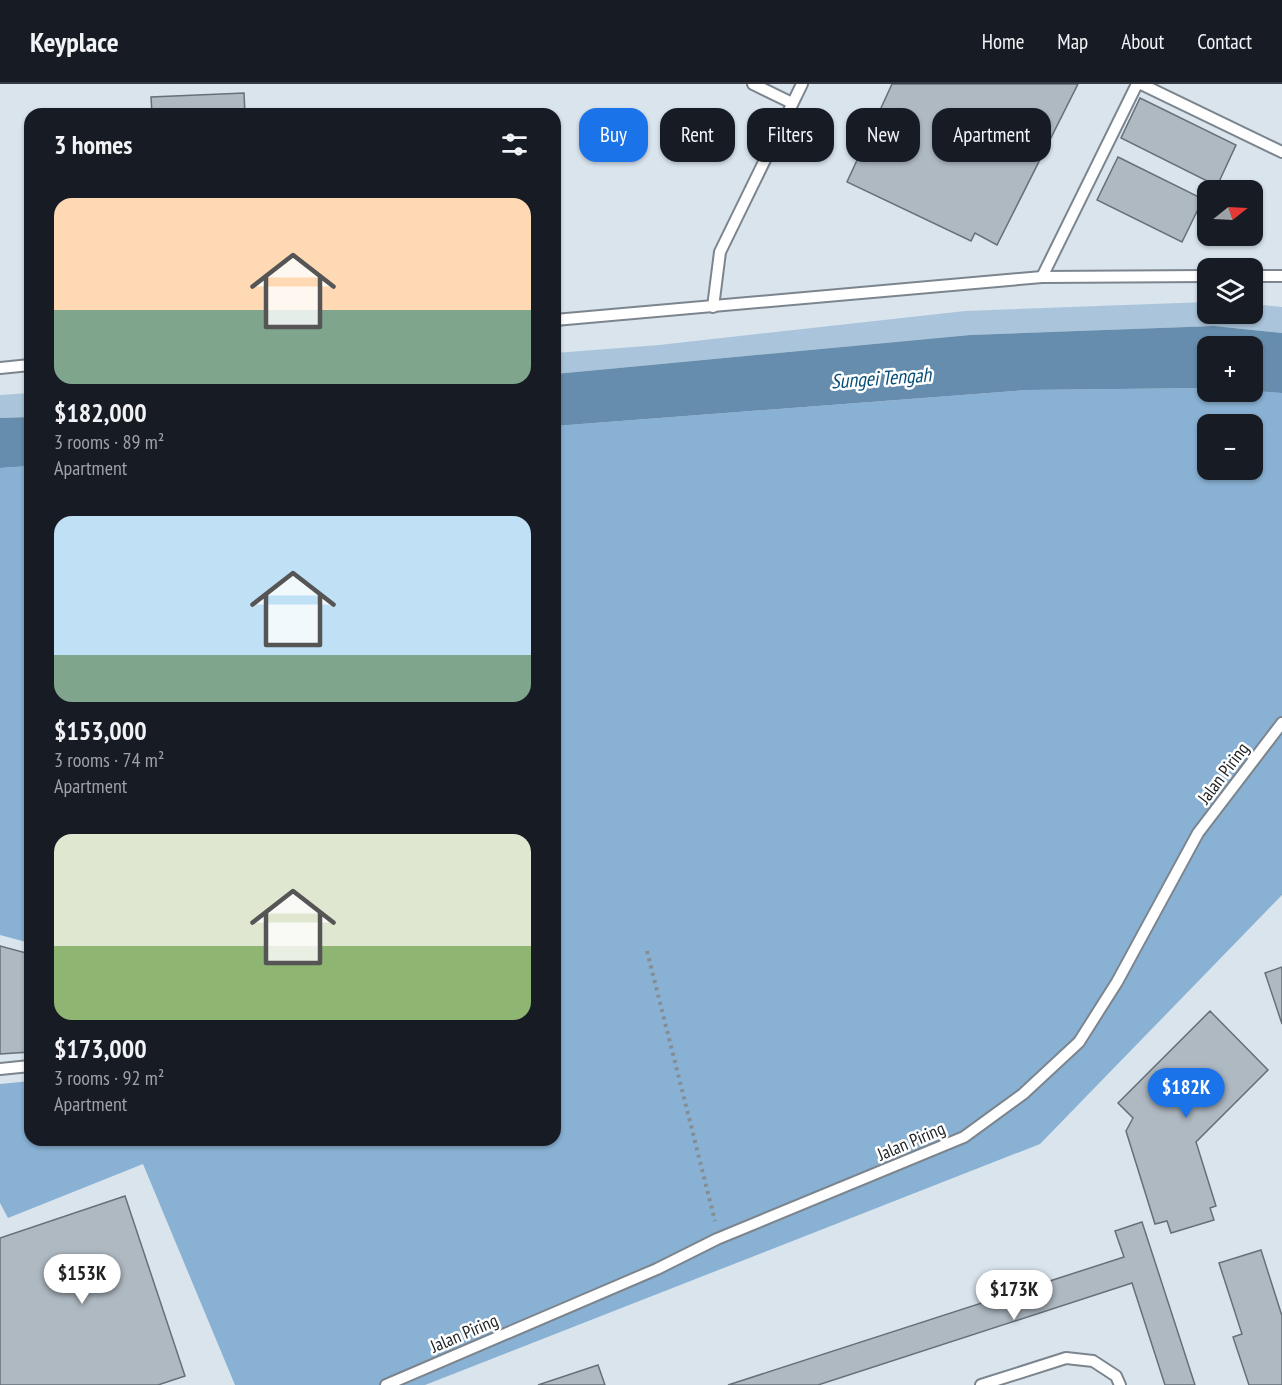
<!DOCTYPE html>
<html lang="en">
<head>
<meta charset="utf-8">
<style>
	:root { --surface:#171b24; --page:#242831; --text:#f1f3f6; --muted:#9ea1a6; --line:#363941; --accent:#1a73e8 }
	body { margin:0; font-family:"PT Sans Narrow",sans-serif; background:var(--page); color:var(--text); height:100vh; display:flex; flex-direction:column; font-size:22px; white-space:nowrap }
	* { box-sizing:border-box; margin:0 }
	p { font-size:20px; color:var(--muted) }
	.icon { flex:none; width:33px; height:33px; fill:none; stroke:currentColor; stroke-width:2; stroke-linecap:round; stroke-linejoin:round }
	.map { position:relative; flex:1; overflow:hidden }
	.details { position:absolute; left:24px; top:24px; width:537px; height:1038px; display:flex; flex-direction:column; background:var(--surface); border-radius:18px; box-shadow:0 2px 4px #0004 }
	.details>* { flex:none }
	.hud { position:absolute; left:579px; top:24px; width:570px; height:54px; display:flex; gap:12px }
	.needle { width:39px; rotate:72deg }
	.fabs { position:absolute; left:1197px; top:96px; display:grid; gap:12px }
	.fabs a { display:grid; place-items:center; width:66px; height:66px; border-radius:12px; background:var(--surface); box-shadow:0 2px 4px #0004; font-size:30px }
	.price { position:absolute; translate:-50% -51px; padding:0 14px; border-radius:21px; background:#fff; color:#222; font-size:20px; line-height:39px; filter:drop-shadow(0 2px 3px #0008) }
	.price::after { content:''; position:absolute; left:50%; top:36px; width:18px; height:14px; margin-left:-9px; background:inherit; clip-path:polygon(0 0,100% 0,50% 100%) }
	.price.active { background:var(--accent); color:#fff }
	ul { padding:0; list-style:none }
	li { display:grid; align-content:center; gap:12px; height:318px; padding:0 30px }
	li span { display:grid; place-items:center; height:186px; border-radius:18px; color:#555 }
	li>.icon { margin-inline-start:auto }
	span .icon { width:108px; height:108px; fill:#fffc; stroke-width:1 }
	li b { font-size:26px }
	h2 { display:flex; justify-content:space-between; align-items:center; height:72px; padding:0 30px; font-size:26px }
	.tag { padding:0 21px; border-radius:18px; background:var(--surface); box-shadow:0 2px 4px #0004; font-size:21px; line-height:54px }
	.tag.active { background:var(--accent); color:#fff }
	header { display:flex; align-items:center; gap:36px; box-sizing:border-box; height:84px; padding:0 30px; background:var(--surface); border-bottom:2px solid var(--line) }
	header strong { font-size:28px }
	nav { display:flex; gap:33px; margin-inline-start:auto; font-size:21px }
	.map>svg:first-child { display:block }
</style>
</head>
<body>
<header>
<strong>Keyplace</strong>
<nav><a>Home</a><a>Map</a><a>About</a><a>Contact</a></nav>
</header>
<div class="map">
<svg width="1282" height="1301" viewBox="0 0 1282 1301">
	<rect width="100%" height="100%" fill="#d9e4ed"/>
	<g fill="#aac5db">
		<path d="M 1207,218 L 1208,230 L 1252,230 L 1253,220 L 1282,223 L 1282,249 L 1214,242 L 970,251 L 555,290 L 555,269 L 659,261 L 965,227 Z"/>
		<path d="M 30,309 L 30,333 L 0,334 L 0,311 Z"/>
	</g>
	<g fill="#89b1d3" fill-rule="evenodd">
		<path d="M 1207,304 L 1208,308 L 1253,307 L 1282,309 L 1282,811 L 1040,1060 L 425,1301 L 235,1301 L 143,1080 L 8,1134 L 0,1119 L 0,1000 L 30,997 L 30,1056 L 555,1056 L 555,342 L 1027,306 ZM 1208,340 L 1252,340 L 1252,386 L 1208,386 Z"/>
		<path d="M 30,382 L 30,859 L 0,851 L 0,384 Z"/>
	</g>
	<g fill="#668dad">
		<path d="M 1214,242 L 1282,249 L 1282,309 L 1253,307 L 1252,262 L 1208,262 L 1207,304 L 1027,306 L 555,342 L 555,290 L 970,251 Z"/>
		<path d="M 30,333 L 30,382 L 0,384 L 0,334 Z"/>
	</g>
	<g fill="#afb9c2" stroke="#677078" stroke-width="1.5">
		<path d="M 892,0 L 1078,0 L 997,161 L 975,149 L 971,157 L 847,98 Z"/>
		<path d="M 244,9 L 245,30 L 152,30 L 151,13 Z"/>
		<path d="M 1140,14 L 1236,61 L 1217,102 L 1121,54 Z"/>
		<path d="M 1118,73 L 1203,115 L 1182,158 L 1097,116 Z"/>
		<path d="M 0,862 L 30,870 L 30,968 L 0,970 Z"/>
		<path d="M 1282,883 L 1282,940 L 1265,889 Z"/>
		<path d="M 1210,927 L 1268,986 L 1196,1058 L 1216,1122 L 1210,1124 L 1214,1136 L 1171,1149 L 1167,1137 L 1155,1140 L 1126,1047 L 1133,1034 L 1118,1019 Z"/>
		<path d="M 125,1112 L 185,1292 L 158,1301 L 0,1301 L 0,1154 Z"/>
		<path d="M 1142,1138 L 1195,1301 L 1165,1301 L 1132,1199 L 818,1301 L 728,1301 L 1124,1173 L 1115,1147 Z"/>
		<path d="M 1261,1166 L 1282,1232 L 1282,1301 L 1249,1301 L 1233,1253 L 1242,1250 L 1219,1179 Z"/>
		<path d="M 598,1281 L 605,1301 L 538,1301 Z"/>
	</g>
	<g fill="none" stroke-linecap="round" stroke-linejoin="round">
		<defs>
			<g id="service">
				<path d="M 753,0 L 792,19"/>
				<path d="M 1141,0 L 1282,68"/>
				<path d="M 1252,192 L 1282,192"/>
				<path d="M 1042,193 L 1137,0"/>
				<path d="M 713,223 L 720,168 L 802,0"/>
				<path d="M 555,236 L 1042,193 L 1208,192"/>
				<path d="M 0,284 L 30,281"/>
				<path d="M 0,985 L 30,982"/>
				<path d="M 386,1301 L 657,1185 L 717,1155 L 964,1053 L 1023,1010 L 1079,958 L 1117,898 L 1198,749 L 1282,639"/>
				<path d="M 981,1301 L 1066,1274 L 1093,1277 L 1116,1292 L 1120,1301"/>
			</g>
		</defs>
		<use href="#service" stroke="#7c858e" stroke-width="14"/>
		<path stroke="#858d93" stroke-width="4" stroke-dasharray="3 4.5" stroke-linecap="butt" d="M 647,867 L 715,1137"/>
		<use href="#service" stroke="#fff" stroke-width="10"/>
	</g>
	<g text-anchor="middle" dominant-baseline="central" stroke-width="5" stroke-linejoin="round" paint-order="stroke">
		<g font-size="18" fill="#202427" stroke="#fff">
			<text transform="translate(1223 689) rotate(-53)">Jalan Piring</text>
			<text transform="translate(911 1057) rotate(-23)">Jalan Piring</text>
			<text transform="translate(464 1249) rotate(-23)">Jalan Piring</text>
		</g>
		<g font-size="20" font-style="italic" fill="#084e79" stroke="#fff">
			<text transform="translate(881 294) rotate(-4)">Sungei Tengah</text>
		</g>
	</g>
</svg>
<div class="fabs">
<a><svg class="needle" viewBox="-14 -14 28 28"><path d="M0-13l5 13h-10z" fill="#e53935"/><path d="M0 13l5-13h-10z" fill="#9ea1a6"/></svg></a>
<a><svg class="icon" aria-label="layers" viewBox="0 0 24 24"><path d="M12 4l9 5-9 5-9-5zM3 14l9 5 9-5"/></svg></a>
<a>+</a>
<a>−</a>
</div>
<b class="price active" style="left:1186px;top:1035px">$182K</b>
<b class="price" style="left:82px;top:1221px">$153K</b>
<b class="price" style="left:1014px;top:1237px">$173K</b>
<div class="hud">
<a class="tag active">Buy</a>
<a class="tag">Rent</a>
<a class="tag">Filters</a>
<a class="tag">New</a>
<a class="tag">Apartment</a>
</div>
<section class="details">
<h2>3 homes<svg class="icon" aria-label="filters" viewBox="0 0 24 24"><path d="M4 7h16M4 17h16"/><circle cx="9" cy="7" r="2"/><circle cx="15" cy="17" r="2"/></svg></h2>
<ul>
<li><span style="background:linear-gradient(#ffd9b3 60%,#7fa58c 0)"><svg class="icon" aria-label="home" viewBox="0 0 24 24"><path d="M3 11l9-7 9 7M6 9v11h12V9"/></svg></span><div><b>$182,000</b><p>3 rooms · 89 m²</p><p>Apartment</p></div></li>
<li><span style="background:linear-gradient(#bfe0f5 75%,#7fa58c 0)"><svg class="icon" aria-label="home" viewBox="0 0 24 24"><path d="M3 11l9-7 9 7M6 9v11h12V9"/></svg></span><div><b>$153,000</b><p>3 rooms · 74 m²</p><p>Apartment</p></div></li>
<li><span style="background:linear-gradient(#dfe7d0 60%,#8fb573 0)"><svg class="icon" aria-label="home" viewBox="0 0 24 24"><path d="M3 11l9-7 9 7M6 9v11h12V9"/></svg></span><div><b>$173,000</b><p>3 rooms · 92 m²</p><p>Apartment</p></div></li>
</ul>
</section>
</div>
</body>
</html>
